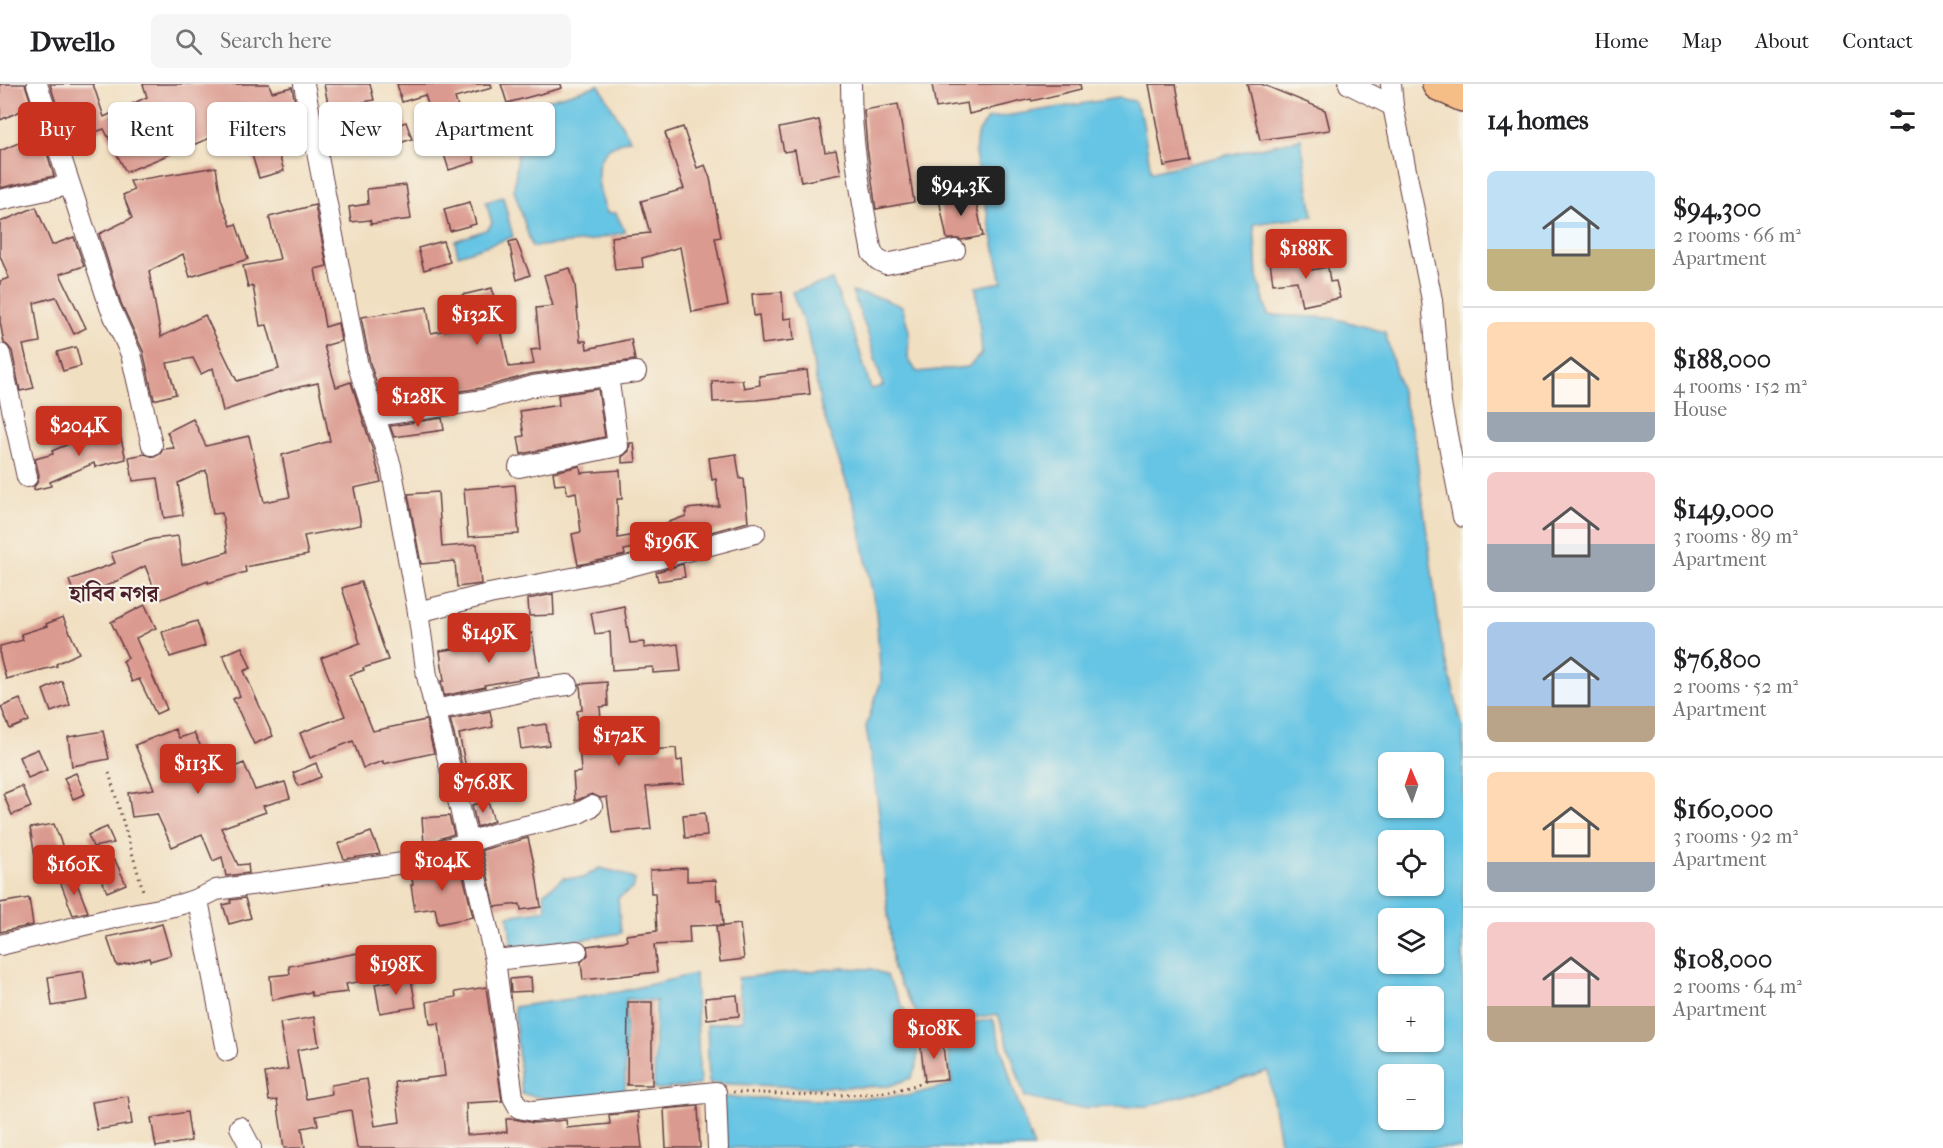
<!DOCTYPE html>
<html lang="en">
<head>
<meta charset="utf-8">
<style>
	:root { --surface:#fff; --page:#f6f6f6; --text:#202124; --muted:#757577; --line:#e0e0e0; --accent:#c8321e }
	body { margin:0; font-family:"IM FELL French Canon","Noto Serif Bengali",serif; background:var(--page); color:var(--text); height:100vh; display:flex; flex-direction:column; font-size:22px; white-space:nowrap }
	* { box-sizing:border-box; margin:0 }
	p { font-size:20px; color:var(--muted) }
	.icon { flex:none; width:33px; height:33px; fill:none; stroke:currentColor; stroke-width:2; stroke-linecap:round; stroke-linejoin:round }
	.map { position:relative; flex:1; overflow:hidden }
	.details { display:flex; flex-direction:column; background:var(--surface); width:480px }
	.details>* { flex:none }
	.hud { position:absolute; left:18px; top:18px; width:570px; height:54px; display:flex; gap:12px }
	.needle { width:39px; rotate:358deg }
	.fabs { position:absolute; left:1378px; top:668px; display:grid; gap:12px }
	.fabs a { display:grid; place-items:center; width:66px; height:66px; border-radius:9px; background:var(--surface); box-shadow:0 2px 4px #0004; font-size:30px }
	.price { position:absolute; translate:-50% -51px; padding:0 14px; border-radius:6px; background:var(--accent); color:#fff; font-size:20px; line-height:39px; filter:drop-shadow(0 2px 3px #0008) }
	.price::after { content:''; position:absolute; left:50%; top:36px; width:18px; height:14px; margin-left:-9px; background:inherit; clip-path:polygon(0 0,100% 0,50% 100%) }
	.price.selected { background:#222; color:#fff }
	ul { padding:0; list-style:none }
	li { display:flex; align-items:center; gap:18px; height:150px; padding:0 24px }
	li+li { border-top:2px solid var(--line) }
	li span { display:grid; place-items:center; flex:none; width:168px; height:120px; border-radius:9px; color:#555 }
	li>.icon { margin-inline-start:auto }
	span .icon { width:72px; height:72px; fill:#fffc; stroke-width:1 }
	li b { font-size:26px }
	h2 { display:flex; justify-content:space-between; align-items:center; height:72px; padding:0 24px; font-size:26px }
	.pill { padding:0 21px; border-radius:9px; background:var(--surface); box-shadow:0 2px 4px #0004; font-size:21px; line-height:54px }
	.pill.selected { background:var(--accent); color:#fff }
	header { display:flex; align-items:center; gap:36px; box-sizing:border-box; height:84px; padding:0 30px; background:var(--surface); border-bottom:2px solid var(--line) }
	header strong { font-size:28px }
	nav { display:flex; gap:33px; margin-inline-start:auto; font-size:21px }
	.search { width:420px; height:54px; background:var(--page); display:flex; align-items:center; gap:15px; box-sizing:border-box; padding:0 21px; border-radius:9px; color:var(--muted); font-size:22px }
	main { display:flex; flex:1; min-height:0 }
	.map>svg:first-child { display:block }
</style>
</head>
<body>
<header>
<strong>Dwello</strong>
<div class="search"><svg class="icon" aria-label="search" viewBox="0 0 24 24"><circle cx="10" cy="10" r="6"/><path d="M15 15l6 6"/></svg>Search here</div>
<nav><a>Home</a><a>Map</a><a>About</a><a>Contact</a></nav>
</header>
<main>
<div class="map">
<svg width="1463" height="1064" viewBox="0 0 1463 1064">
	<rect width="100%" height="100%" fill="#f7f3e8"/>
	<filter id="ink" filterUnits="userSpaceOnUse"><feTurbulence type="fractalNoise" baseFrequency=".0167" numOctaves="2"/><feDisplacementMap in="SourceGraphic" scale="12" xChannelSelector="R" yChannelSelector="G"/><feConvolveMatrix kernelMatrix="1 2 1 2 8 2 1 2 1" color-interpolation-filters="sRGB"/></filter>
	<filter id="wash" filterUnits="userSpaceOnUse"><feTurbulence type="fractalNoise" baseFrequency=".008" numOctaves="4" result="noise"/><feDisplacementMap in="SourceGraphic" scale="24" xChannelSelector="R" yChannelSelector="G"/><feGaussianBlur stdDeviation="1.35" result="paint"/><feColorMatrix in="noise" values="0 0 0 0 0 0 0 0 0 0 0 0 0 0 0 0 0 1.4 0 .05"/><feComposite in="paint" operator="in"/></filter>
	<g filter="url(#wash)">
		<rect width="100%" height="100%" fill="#f1dfc1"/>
		<g fill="#66c5e4" stroke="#587288" stroke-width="1.5" fill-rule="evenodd">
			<path d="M 599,1 L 630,55 C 623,58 613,61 608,65 C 590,81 600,111 607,129 L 616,129 L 625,148 L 588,157 L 532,163 L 514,106 L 518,66 L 501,30 Z"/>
			<path d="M 1118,14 L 1134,17 L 1142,34 L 1151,88 L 1301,55 L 1313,132 L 1254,140 L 1257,192 L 1268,231 L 1333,234 L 1385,248 L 1415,359 L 1441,556 L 1463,645 L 1463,1064 L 1281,1064 L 1268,987 L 1149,1022 L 1072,1024 L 1025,1013 L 998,930 L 923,941 L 893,886 L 878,720 L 866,643 L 881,597 L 876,528 L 857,430 L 821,323 L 808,251 L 792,208 L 832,196 L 855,252 L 871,305 L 883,302 L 867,247 L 852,208 L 877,213 L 902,222 L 909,247 L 908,275 L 917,288 L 968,283 L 982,269 L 976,203 L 1002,198 L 975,71 L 977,51 L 987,35 ZM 1389,678 L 1434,678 L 1434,723 L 1389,723 ZM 1389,756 L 1434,756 L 1434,801 L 1389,801 ZM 1389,834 L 1434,834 L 1434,879 L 1389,879 ZM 1389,912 L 1434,912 L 1434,957 L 1389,957 ZM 1389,990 L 1434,990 L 1434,1035 L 1389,1035 Z"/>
			<path d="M 503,113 L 513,153 L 458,171 L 455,157 L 488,145 L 492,139 L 486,118 Z"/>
			<path d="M 599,784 L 621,789 L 635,796 L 632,805 L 618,814 L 621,849 L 512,866 L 508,832 L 546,826 L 544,809 L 563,794 L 583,794 Z"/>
			<path d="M 841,884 L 872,885 L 886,891 L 909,934 L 917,962 L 917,981 L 911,994 L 889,1002 L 858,1003 L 803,1003 L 709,999 L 707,941 L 743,936 L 738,894 Z"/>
			<path d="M 695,890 L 700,1001 L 654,1006 L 656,917 L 626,915 L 625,1010 L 558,1016 L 522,1010 L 514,923 L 618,908 Z"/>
			<path d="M 993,935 L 1014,1007 L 1034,1064 L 723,1064 L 721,1013 L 824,1016 L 907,1012 L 952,1000 L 945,944 Z"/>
		</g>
		<g id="blocks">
			<g fill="#db9a8f">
				<path d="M 0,0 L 25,0 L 32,22 L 0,36 Z"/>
				<path d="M 50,0 L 93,0 L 104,33 L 147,13 L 143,0 L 269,0 L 272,8 L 292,3 L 298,33 L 270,41 L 284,87 L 259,94 L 245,48 L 217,56 L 215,52 L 126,88 L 104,45 L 68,57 Z"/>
				<path d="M 324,0 L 370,0 L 374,16 L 329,25 Z"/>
				<path d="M 397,0 L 491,0 L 492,4 L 455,14 L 475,78 L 449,86 L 425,11 L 402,18 Z"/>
				<path d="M 501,0 L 561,0 L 562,4 L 507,19 Z"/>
				<path d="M 932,0 L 1080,0 L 1081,5 L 1032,17 L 1031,15 L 969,30 L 967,19 L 936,24 Z"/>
				<path d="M 1149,0 L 1176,0 L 1190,77 L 1164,82 Z"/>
				<path d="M 1247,0 L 1261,0 L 1325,26 L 1330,46 L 1260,56 Z"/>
				<path d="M 898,20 L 914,118 L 876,125 L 867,63 L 864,26 Z"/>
				<path d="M 819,36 L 825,68 L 836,66 L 841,90 L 801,98 L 795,66 L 784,68 L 779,44 Z"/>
				<path d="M 406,38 L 412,55 L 390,62 L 385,45 Z"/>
				<path d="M 683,43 L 697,84 L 705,81 L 710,94 L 721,153 L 715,154 L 728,221 L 692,228 L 680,163 L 642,174 L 643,183 L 615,186 L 611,153 L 650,149 L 641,117 L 684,105 L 665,49 Z"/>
				<path d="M 41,49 L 54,92 L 0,104 L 0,67 Z"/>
				<path d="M 216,83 L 221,115 L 231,142 L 236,140 L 248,175 L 190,193 L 183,170 L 149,187 L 161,253 L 205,231 L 237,297 L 279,285 L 267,241 L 260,242 L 253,202 L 248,203 L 243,182 L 280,175 L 269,133 L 315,121 L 327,182 L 315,185 L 325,243 L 338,239 L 341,257 L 324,262 L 336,303 L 351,298 L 373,367 L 381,398 L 354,404 L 361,441 L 304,452 L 308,471 L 245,483 L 246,488 L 208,499 L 208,497 L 159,516 L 145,482 L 111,500 L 75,513 L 69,496 L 115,479 L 111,469 L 153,455 L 178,452 L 182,481 L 228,468 L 222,429 L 213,430 L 206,386 L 178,399 L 183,431 L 164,434 L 158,394 L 133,397 L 129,373 L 145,370 L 154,373 L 160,370 L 163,365 L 174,364 L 167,348 L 193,335 L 206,362 L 249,352 L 264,418 L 290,413 L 282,371 L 330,357 L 318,299 L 285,306 L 223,327 L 213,284 L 201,290 L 193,274 L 167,279 L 176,310 L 154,316 L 143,267 L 121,219 L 99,150 L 132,134 L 123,111 L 134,106 L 130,97 Z"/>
				<path d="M 406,101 L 411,135 L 371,140 L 370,136 L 351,138 L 349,123 L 368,120 L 367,105 Z"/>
				<path d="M 974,108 L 983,152 L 962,156 L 958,155 L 947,155 L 939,115 Z"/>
				<path d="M 470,118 L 476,140 L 450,147 L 444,125 Z"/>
				<path d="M 36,123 L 52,161 L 74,153 L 84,182 L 60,190 L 86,244 L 74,250 L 56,213 L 34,219 L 40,258 L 23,261 L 34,304 L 20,307 L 12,267 L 8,262 L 4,259 L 0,238 L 0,197 L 9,194 L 0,172 L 0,138 Z"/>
				<path d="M 516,156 L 530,191 L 517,196 L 509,158 Z"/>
				<path d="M 443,157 L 450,178 L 424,186 L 418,164 Z"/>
				<path d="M 1310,172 L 1311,186 L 1328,183 L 1330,198 L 1336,197 L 1340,214 L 1302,222 L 1297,197 L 1273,200 L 1270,177 Z"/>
				<path d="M 570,184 L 575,201 L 580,257 L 586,257 L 587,265 L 631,255 L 635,276 L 531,290 L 481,304 L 383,319 L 370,279 L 361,233 L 427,223 L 431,249 L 468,242 L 469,240 L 462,211 L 492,204 L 509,283 L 534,280 L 531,266 L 540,265 L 536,224 L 553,222 L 544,191 Z"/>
				<path d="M 782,208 L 784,235 L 792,234 L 794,256 L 762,260 L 759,231 L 754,232 L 752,210 Z"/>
				<path d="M 76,263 L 81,282 L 63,287 L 57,268 Z"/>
				<path d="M 807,286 L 810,310 L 756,316 L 713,318 L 712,297 L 742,296 L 744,304 L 760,301 L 759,292 Z"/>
				<path d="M 598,305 L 605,353 L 521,370 L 518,353 L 524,352 L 520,327 L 559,321 L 558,311 Z"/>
				<path d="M 442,334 L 444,346 L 394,353 L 390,342 Z"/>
				<path d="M 119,347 L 126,375 L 95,383 L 94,379 L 50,398 L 51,402 L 34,406 L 34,403 L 38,397 L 39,391 L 35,375 L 53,370 L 52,367 L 73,358 Z"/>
				<path d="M 630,359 L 634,359 L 636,378 L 622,379 L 622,373 L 629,367 Z"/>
				<path d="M 736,370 L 740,395 L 744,395 L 748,438 L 653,464 L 652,460 L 624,466 L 625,471 L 578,481 L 572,450 L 581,448 L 576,408 L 568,410 L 565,400 L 555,401 L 553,388 L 580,382 L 581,389 L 620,386 L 622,415 L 617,415 L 618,454 L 660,446 L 658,442 L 686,432 L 686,425 L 719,422 L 716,395 L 712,396 L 709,374 Z"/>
				<path d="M 515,401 L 519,450 L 468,453 L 464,405 Z"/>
				<path d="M 438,408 L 442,463 L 477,460 L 481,500 L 457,503 L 455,477 L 421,480 L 408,410 Z"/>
				<path d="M 683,480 L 685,493 L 658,497 L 656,488 Z"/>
				<path d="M 361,498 L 388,576 L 363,584 L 364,586 L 350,591 L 373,647 L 426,636 L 434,669 L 383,680 L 383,677 L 363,684 L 353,657 L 310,674 L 300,649 L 345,632 L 321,574 L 360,559 L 342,504 Z"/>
				<path d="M 553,510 L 554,531 L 529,532 L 528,515 Z"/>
				<path d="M 145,521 L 156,544 L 136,554 L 167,625 L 156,630 L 139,595 L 132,598 L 123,577 L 128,574 L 111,538 Z"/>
				<path d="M 624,522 L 630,559 L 644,558 L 644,564 L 678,560 L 681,587 L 653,589 L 653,583 L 612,586 L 610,548 L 595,550 L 591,529 Z"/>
				<path d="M 63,533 L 79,569 L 56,580 L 57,582 L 6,595 L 0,572 L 0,562 L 23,556 L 21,550 L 47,542 L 46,540 Z"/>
				<path d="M 197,537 L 205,562 L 170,573 L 162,548 Z"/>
				<path d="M 532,549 L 539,592 L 484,601 L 485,603 L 444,612 L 441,597 L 444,597 L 440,567 L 486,560 L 485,556 Z"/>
				<path d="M 242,563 L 251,584 L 244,587 L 273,652 L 254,660 L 233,615 L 240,612 L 223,571 Z"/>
				<path d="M 62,597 L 70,621 L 51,628 L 43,606 Z"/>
				<path d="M 607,598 L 608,622 L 600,623 L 602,650 L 609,649 L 611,669 L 676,664 L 677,677 L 682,676 L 684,700 L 646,703 L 651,745 L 612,749 L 607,713 L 600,714 L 592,710 L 575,717 L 573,689 L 581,688 L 577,627 L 582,626 L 580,600 Z"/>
				<path d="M 20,615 L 29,637 L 10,645 L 1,623 Z"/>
				<path d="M 490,627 L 493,643 L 459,650 L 466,684 L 463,685 L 450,635 Z"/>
				<path d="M 546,640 L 549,661 L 521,665 L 518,644 Z"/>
				<path d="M 175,645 L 179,654 L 194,649 L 215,691 L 244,679 L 255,706 L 285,698 L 290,714 L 263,722 L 266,728 L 221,744 L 238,781 L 248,780 L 249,789 L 226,792 L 222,773 L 213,777 L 202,750 L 172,763 L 157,730 L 132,733 L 128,709 L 154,705 L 135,661 Z"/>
				<path d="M 103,647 L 109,675 L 72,682 L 68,653 Z"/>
				<path d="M 38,665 L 47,686 L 28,694 L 19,673 Z"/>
				<path d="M 316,679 L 321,693 L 298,702 L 293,689 Z"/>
				<path d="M 76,689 L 85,710 L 73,715 L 64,694 Z"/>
				<path d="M 22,702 L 31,723 L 12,731 L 3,710 Z"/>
				<path d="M 488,717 L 494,737 L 477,743 L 472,721 Z"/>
				<path d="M 705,729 L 707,752 L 685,754 L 683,731 Z"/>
				<path d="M 449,732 L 454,750 L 424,760 L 422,734 Z"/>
				<path d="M 54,740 L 62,761 L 62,768 L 35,772 L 30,744 Z"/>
				<path d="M 107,743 L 114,759 L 93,763 L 88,751 Z"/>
				<path d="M 371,748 L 380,770 L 344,775 L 338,760 Z"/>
				<path d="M 528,754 L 535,784 L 541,823 L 521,826 L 520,820 L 495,823 L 482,766 Z"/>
				<path d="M 459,774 L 473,833 L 438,840 L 435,824 L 415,827 L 411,801 L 413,801 L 411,789 Z"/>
				<path d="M 115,776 L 126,800 L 107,808 L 98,787 L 103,785 L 101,781 Z"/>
				<path d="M 687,784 L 687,797 L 716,796 L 717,816 L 721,815 L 723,841 L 689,842 L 690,859 L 654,861 L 657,888 L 583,896 L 581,878 L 588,871 L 587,862 L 627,857 L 626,851 L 657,847 L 655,809 L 651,809 L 650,786 Z"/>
				<path d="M 74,792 L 88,828 L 73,831 L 60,797 Z"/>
				<path d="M 29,814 L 33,841 L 0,848 L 0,819 Z"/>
				<path d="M 245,814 L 251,834 L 229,840 L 223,821 L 231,819 L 230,816 Z"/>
				<path d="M 162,840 L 171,871 L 150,877 L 149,874 L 117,882 L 107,853 L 141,846 Z"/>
				<path d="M 740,840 L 744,875 L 720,878 L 716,843 Z"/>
				<path d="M 358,869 L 363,897 L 346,900 L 348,908 L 312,912 L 311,908 L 272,916 L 270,892 L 290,890 L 289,882 Z"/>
				<path d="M 83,887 L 88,916 L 52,922 L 48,893 Z"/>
				<path d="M 531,893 L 532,907 L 511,908 L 510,895 Z"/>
				<path d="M 411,894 L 416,923 L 380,929 L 375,900 Z"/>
				<path d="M 486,903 L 502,1017 L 466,1019 L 467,1051 L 507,1048 L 506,1035 L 514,1035 L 534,1039 L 566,1036 L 567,1044 L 610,1040 L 609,1031 L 638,1028 L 642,1064 L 357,1064 L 351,1026 L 316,1032 L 318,1041 L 302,1044 L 305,1064 L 284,1064 L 277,1016 L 269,1017 L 265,989 L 288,985 L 280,939 L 314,933 L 319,962 L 297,966 L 306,1015 L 332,1010 L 331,1001 L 367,995 L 375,1042 L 400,1038 L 395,998 L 445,992 L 439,939 L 430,940 L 427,918 L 456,913 L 455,908 Z"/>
				<path d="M 737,911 L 739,932 L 707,935 L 705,914 Z"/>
				<path d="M 628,918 L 652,918 L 652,1001 L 627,1001 Z"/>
				<path d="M 942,954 L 947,995 L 925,997 L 920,957 Z"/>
				<path d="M 128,1012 L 132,1040 L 97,1046 L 92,1018 Z"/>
				<path d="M 698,1022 L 700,1064 L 666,1064 L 664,1025 Z"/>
				<path d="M 187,1028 L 191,1057 L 156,1063 L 151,1034 Z"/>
			</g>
		</g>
	</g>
	<g filter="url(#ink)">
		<use href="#blocks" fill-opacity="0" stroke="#633c42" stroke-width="1.5"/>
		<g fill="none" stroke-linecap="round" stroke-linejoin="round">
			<defs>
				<g id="street">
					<path d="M 37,0 L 110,223 L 131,270 L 152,361"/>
					<path d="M 304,0 L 358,282 L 391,382 L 418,528 L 427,592 L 459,720 L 495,876 L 513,1013 L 519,1024 L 533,1027 L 716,1008 L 718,1064"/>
					<path d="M 851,0 C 851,59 861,111 872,169 L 878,176 L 886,180 L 955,166"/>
					<path d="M 1349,0 L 1393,22"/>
					<path d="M 1391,0 L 1393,22 L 1432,216 L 1441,320 L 1463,433"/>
					<path d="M 0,116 L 69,101"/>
					<path d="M 0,270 L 27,393"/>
					<path d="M 375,332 L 484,316 L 533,302 L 636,288"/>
					<path d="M 519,383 L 618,362 L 608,292"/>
					<path d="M 418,528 L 489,510 L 619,485 L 755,449"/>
					<path d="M 435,626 L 535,605 L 568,601"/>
					<path d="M 198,816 L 227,967"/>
					<path d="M 0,861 C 39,852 79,842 118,833 C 153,825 184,824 216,806 L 403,779 L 500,748 L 577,730 L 592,722"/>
					<path d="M 495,876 L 577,867"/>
					<path d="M 240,1043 L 251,1064"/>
				</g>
				<path id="highway" d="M 1439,0 L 1463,11"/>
			</defs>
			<use href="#street" stroke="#633c42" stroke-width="22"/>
			<use href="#highway" stroke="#633c42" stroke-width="36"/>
			<g stroke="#633c42" stroke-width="3" stroke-dasharray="1.5 4.5" stroke-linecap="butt">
				<path d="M 109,689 L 144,810"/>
				<path d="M 733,1008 C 785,1009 879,1019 925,997"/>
			</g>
			<use href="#street" stroke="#fff" stroke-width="20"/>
			<use href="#highway" stroke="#f6be87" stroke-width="33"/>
		</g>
	</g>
	<g text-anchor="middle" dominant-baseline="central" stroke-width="4.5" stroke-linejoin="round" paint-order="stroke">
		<g font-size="22" font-weight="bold" fill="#4a1f2b" stroke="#f7f3e8">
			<text x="114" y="510">হাবিব নগর</text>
		</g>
	</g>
</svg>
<div class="fabs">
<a><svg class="needle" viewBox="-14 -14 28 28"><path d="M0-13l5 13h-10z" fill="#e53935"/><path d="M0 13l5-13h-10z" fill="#757577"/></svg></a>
<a><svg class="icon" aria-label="locate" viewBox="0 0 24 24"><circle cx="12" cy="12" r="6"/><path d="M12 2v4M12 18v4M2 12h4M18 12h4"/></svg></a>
<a><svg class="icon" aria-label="layers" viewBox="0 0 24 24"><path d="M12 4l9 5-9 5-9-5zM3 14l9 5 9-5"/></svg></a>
<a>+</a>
<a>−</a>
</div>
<b class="price selected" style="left:961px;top:133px">$94.3K</b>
<b class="price" style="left:1306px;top:196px">$188K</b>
<b class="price" style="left:477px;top:262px">$132K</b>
<b class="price" style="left:418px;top:344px">$128K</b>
<b class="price" style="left:79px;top:373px">$204K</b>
<b class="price" style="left:671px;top:489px">$196K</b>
<b class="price" style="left:489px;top:580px">$149K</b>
<b class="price" style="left:619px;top:683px">$172K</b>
<b class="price" style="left:198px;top:711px">$113K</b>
<b class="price" style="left:483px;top:730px">$76.8K</b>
<b class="price" style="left:442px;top:808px">$104K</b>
<b class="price" style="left:74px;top:812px">$160K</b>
<b class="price" style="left:396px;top:912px">$198K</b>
<b class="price" style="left:934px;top:976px">$108K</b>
<div class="hud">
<a class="pill selected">Buy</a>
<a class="pill">Rent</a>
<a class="pill">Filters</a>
<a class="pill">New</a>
<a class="pill">Apartment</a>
</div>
</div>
<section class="details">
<h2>14 homes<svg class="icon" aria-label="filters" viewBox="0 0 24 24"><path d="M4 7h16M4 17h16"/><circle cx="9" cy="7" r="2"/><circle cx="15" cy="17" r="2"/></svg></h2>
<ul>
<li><span style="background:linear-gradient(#bfe0f5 65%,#c2b280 0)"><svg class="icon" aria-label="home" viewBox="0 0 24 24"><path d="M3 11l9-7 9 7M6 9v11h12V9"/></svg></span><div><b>$94,300</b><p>2 rooms · 66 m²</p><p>Apartment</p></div></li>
<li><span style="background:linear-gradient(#ffd9b3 75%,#9aa5b1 0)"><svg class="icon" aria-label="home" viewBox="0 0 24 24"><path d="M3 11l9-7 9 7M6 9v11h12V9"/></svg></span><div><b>$188,000</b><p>4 rooms · 152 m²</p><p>House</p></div></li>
<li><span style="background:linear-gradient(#f6c9c9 60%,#9aa5b1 0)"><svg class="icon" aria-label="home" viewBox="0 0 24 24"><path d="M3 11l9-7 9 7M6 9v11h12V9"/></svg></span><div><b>$149,000</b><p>3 rooms · 89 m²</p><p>Apartment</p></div></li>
<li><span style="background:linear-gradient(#a9c7e8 70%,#b9a48a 0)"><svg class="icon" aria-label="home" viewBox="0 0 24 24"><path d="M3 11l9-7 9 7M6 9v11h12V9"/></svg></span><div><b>$76,800</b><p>2 rooms · 52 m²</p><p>Apartment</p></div></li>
<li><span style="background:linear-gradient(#ffd9b3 75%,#9aa5b1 0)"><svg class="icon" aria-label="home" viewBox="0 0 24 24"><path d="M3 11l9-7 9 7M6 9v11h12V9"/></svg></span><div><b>$160,000</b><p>3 rooms · 92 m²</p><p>Apartment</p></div></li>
<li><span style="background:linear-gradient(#f6c9c9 70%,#b9a48a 0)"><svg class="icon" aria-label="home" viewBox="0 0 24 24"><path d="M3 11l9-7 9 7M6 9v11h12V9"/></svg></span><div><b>$108,000</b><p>2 rooms · 64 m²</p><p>Apartment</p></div></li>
</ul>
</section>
</main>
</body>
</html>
